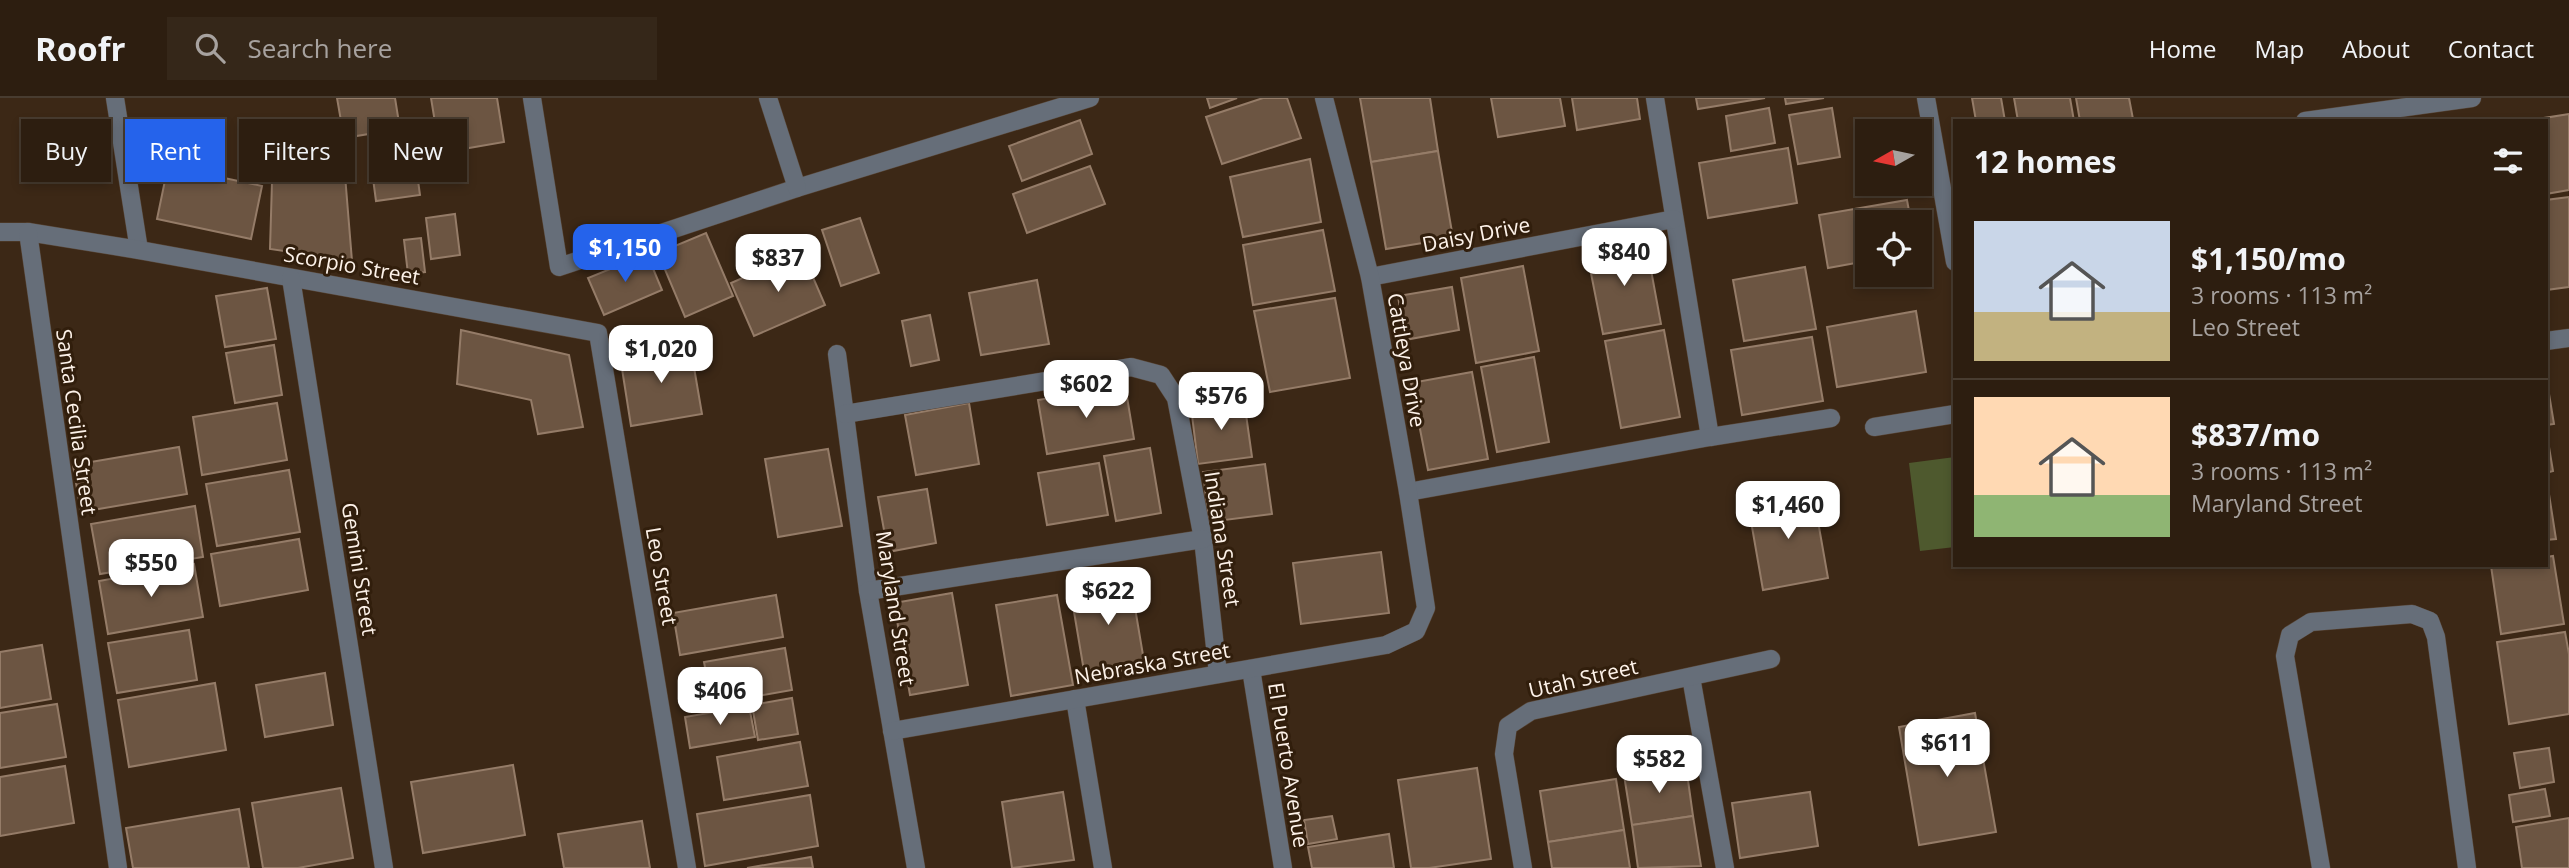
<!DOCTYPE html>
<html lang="en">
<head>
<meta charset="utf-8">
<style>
	:root { --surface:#2d1e10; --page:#352719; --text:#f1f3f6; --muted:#a7a29f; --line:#483c30; --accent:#2563eb }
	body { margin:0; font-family:"Open Sans",sans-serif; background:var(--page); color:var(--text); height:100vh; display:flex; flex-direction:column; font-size:26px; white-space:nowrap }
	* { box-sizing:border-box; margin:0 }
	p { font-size:23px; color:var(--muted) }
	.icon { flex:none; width:38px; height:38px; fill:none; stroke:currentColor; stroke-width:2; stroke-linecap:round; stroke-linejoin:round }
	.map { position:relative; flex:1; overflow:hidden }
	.side { position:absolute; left:1953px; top:21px; width:595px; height:448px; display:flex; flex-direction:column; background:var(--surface); border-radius:0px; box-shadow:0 4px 10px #0003,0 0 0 2px var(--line) }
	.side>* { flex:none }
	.hud { position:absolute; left:21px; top:21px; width:665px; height:63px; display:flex; gap:14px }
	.needle { width:46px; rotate:261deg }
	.tools { position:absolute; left:1855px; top:21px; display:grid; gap:14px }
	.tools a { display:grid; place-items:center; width:77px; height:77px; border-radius:0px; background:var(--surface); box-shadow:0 4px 10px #0003,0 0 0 2px var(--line); font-size:35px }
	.price { position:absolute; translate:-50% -60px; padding:0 16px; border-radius:14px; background:#fff; color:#222; font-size:23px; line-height:46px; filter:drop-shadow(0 2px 4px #0008) }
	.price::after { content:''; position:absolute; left:50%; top:42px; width:21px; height:16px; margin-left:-10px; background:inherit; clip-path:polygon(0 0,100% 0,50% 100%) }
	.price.on { background:var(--accent); color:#fff }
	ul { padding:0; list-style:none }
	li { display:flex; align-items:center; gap:21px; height:175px; padding:0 21px }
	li+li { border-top:2px solid var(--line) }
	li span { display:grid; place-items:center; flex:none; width:196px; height:140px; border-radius:0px; color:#555 }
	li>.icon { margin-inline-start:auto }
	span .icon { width:84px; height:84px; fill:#fffc; stroke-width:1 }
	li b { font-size:30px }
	h2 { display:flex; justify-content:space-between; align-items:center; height:84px; padding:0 21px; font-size:30px }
	.pill { padding:0 24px; border-radius:0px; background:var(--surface); box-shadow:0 4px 10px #0003,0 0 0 2px var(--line); font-size:24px; line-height:63px }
	.pill.on { background:var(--accent); color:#fff }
	header { display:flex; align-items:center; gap:42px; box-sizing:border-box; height:98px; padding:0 35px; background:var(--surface); border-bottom:2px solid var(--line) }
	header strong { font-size:33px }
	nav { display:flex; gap:38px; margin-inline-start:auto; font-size:24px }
	.search { width:490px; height:63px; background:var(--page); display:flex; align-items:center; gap:18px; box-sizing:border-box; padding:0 24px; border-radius:0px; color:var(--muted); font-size:26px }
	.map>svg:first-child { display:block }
</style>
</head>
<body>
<header>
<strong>Roofr</strong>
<div class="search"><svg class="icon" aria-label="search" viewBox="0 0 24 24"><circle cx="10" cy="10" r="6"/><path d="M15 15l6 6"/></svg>Search here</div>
<nav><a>Home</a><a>Map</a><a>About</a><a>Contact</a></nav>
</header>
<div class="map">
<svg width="2569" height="770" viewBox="0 0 2569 770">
	<rect width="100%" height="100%" fill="#3c2816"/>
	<path fill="#4e592e" d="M 1955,359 L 1955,449 L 1920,453 L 1909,365 Z"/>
	<g fill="#6c5542" stroke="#957c68" stroke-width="2">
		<path d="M 337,0 L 395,0 L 400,31 L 344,40 Z"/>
		<path d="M 431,0 L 497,0 L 504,44 L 440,55 Z"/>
		<path d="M 1207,0 L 1237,0 L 1210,10 Z"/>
		<path d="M 1263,0 L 1287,0 L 1301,40 L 1222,66 L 1206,19 Z"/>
		<path d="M 1360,0 L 1430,0 L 1438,53 L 1371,64 Z"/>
		<path d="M 1491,0 L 1560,0 L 1565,28 L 1498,39 Z"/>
		<path d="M 1572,0 L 1637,0 L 1640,21 L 1577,32 Z"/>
		<path d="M 1696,0 L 1765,0 L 1698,11 Z"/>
		<path d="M 1785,0 L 1824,0 L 1786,6 Z"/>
		<path d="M 1972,0 L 2001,0 L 2005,23 L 1976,23 Z"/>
		<path d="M 2014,0 L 2070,0 L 2074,23 L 2018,23 Z"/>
		<path d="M 2076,0 L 2129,0 L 2133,21 L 2080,23 Z"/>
		<path d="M 1769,10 L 1775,45 L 1731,53 L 1726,18 Z"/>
		<path d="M 1832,10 L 1840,59 L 1798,66 L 1789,17 Z"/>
		<path d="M 2569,16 L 2569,92 L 2546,96 L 2546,23 L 2525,23 Z"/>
		<path d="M 1080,22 L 1092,56 L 1022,83 L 1009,48 Z"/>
		<path d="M 1788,50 L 1797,105 L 1708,120 L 1699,65 Z"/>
		<path d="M 1438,53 L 1453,140 L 1386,151 L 1371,64 Z"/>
		<path d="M 1310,61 L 1321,124 L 1243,139 L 1230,79 Z"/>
		<path d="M 168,68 L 262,88 L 251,141 L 157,121 Z"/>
		<path d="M 416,68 L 420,97 L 376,103 L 372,73 Z"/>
		<path d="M 1090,68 L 1105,106 L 1027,135 L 1013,96 Z"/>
		<path d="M 345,77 L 352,163 L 270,151 L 272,84 Z"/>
		<path d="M 2569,99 L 2569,189 L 2546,192 L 2546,102 Z"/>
		<path d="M 1907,102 L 1911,124 L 1867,124 L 1867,163 L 1828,170 L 1819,117 Z"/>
		<path d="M 455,116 L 460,157 L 431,161 L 426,120 Z"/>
		<path d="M 860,120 L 879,175 L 841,188 L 822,132 Z"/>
		<path d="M 1323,132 L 1335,193 L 1253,207 L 1243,147 Z"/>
		<path d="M 706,135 L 733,198 L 685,219 L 658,155 Z"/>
		<path d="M 421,140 L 425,174 L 408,176 L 404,142 Z"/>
		<path d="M 1646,145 L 1661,226 L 1603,236 L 1587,155 Z"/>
		<path d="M 802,154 L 825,207 L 754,238 L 731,185 Z"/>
		<path d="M 647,156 L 662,192 L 604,217 L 588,180 Z"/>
		<path d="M 1523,168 L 1539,253 L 1476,265 L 1461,180 Z"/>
		<path d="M 1805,169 L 1816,231 L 1744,243 L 1733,182 Z"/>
		<path d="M 1037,182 L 1049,246 L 981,257 L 969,195 Z"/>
		<path d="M 1452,189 L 1459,232 L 1405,242 L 1398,198 Z"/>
		<path d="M 267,190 L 276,241 L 225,249 L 216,198 Z"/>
		<path d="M 1335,200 L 1350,280 L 1270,294 L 1254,213 Z"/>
		<path d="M 1916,213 L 1926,274 L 1837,289 L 1827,229 Z"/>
		<path d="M 930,217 L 939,262 L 911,268 L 902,223 Z"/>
		<path d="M 461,232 L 569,257 L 583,329 L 538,336 L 531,302 L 457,286 Z"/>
		<path d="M 1664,232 L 1680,319 L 1621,330 L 1605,243 Z"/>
		<path d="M 1812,239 L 1823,303 L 1742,317 L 1731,252 Z"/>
		<path d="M 690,246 L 702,316 L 631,328 L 620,258 Z"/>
		<path d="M 274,247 L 282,297 L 235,305 L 226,255 Z"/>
		<path d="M 1534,259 L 1549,344 L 1497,354 L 1481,269 Z"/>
		<path d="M 1472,274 L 1488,361 L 1428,372 L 1411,285 Z"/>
		<path d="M 2546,278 L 2554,326 L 2546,327 Z"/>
		<path d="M 1125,287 L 1134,341 L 1047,356 L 1038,302 Z"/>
		<path d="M 1244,302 L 1252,359 L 1198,366 L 1191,309 Z"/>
		<path d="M 277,305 L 287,362 L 202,377 L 193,319 Z"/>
		<path d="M 969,305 L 979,366 L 916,377 L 905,317 Z"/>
		<path d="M 2546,331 L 2553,373 L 2546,375 Z"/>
		<path d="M 179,349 L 187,396 L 81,414 L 73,367 Z"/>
		<path d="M 1150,350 L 1161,415 L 1116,423 L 1104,358 Z"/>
		<path d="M 828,351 L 842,428 L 778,439 L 765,361 Z"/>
		<path d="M 1099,365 L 1108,417 L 1047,427 L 1038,375 Z"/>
		<path d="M 1265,366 L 1272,416 L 1209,424 L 1203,374 Z"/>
		<path d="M 289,372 L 300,434 L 217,448 L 206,386 Z"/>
		<path d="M 2546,377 L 2556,441 L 2546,442 Z"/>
		<path d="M 927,391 L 936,445 L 888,454 L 878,399 Z"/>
		<path d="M 1813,395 L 1828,480 L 1763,492 L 1748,406 Z"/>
		<path d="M 195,408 L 203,459 L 100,476 L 91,426 Z"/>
		<path d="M 299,441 L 308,492 L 220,508 L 211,456 Z"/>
		<path d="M 1381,454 L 1389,515 L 1301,526 L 1293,465 Z"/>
		<path d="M 2553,458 L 2564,526 L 2501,536 L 2491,468 L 2546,467 L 2546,459 Z"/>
		<path d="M 194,466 L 203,519 L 108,536 L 99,483 Z"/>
		<path d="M 1130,480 L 1145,569 L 1085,579 L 1070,490 Z"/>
		<path d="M 952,495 L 968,587 L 910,597 L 894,505 Z"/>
		<path d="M 776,497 L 783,539 L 680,557 L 673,515 Z"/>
		<path d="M 1057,497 L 1073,587 L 1011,598 L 996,507 Z"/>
		<path d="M 189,532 L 197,582 L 117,595 L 108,545 Z"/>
		<path d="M 2565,534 L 2569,556 L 2569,616 L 2509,626 L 2497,544 Z"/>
		<path d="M 42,547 L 51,601 L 0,610 L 0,554 Z"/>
		<path d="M 785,550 L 792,592 L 712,606 L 704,564 Z"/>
		<path d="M 325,575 L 333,627 L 265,639 L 256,587 Z"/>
		<path d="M 215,585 L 226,652 L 129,669 L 118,602 Z"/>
		<path d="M 792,600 L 798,636 L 758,642 L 752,607 Z"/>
		<path d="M 57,606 L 66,659 L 0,670 L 0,615 Z"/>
		<path d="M 749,608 L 755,639 L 690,650 L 685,619 Z"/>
		<path d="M 1975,615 L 1996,734 L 1919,747 L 1899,629 Z"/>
		<path d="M 800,644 L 808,688 L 724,702 L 717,659 Z"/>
		<path d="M 2549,650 L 2554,684 L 2520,690 L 2514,655 Z"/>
		<path d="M 513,667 L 525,737 L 423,755 L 411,684 Z"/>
		<path d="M 65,668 L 74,725 L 0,738 L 0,679 Z"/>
		<path d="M 1686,668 L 1693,718 L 1632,727 L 1624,677 Z"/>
		<path d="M 1477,670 L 1491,761 L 1429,770 L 1411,770 L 1398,682 Z"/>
		<path d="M 1616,681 L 1624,732 L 1548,744 L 1540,693 Z"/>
		<path d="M 341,690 L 353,760 L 298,770 L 263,770 L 252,705 Z"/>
		<path d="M 2545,691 L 2550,718 L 2513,724 L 2509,697 Z"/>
		<path d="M 1063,694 L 1074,762 L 1012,770 L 1002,704 Z"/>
		<path d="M 1810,694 L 1818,748 L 1740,760 L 1732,705 Z"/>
		<path d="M 810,697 L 818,748 L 705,768 L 697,716 Z"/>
		<path d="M 239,711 L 249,770 L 133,770 L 126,730 Z"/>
		<path d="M 1332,718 L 1337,741 L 1308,746 L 1304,722 Z"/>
		<path d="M 1693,718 L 1701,768 L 1638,770 L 1632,727 Z"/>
		<path d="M 2569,720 L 2569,770 L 2522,770 L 2516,729 Z"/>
		<path d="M 642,723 L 650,770 L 564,770 L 558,736 Z"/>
		<path d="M 1624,732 L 1630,770 L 1552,770 L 1548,744 Z"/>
		<path d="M 1389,736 L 1394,770 L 1312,770 L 1308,749 Z"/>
		<path d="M 811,759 L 813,770 L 747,770 Z"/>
	</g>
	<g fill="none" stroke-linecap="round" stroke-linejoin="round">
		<defs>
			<g id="minor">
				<path d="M 115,0 L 139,152"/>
				<path d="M 532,0 L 559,169 L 797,90 L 1090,0"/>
				<path d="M 768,0 L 797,90"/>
				<path d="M 1655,0 L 1710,339"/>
				<path d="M 1926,0 L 1955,164"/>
				<path d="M 2305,23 L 2472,0"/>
				<path d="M 0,134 L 28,134 L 139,152 L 598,235 L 687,770"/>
				<path d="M 28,134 L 118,770"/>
				<path d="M 1370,179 L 1674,121"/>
				<path d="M 291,180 L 384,770"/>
				<path d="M 2546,243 L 2569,240"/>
				<path d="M 837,256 L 868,493 L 916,770"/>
				<path d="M 845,316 L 1131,269 L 1161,277 L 1176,300 L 1203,441 L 1218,576"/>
				<path d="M 1874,329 L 1955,316"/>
				<path d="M 1408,394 L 1710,339 L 1831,320"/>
				<path d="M 868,493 L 1203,441"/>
				<path d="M 1251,571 L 1283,770"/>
				<path d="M 1691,579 L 1725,770"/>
				<path d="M 1075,601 L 1103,770"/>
				<path d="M 892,633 L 1386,547 L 1416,533 L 1426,510 L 1408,394 L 1370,179 L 1324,0"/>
				<path d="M 1523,770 L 1504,656 L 1508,628 L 1531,613 L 1771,561"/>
				<path d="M 2321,770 L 2285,558 L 2290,537 L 2311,524 L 2412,516 L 2430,523 L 2436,539 L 2467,770"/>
			</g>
		</defs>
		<use href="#minor" stroke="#574434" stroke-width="19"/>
		<use href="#minor" stroke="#666e79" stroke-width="18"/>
	</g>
	<g text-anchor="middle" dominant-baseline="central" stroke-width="6" stroke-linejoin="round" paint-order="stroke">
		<g font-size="21" fill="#fdf2e9" stroke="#311e0c">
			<text transform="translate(1476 136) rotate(-11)">Daisy Drive</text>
			<text transform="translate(352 167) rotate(10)">Scorpio Street</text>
			<text transform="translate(1407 262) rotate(80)">Cattleya Drive</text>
			<text transform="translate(77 324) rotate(82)">Santa Cecilia Street</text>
			<text transform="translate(1223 441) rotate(81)">Indiana Street</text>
			<text transform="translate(360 471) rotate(81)">Gemini Street</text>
			<text transform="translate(662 478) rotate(80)">Leo Street</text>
			<text transform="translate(896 510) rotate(81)">Maryland Street</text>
			<text transform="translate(1152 565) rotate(-10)">Nebraska Street</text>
			<text transform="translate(1583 580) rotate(-13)">Utah Street</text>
			<text transform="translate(1289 667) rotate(81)">El Puerto Avenue</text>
		</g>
	</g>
</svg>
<div class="tools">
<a><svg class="needle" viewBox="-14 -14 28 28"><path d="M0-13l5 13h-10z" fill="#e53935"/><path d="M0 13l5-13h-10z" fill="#a7a29f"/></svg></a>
<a><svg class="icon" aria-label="locate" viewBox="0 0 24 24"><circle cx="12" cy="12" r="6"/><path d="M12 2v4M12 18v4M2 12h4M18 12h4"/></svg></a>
</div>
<b class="price on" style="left:625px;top:186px">$1,150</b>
<b class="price" style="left:1624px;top:190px">$840</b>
<b class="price" style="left:778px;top:196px">$837</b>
<b class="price" style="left:661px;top:287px">$1,020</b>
<b class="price" style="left:1086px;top:322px">$602</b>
<b class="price" style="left:1221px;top:334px">$576</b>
<b class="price" style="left:1788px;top:443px">$1,460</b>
<b class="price" style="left:151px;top:501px">$550</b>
<b class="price" style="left:1108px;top:529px">$622</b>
<b class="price" style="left:720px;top:629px">$406</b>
<b class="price" style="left:1947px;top:681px">$611</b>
<b class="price" style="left:1659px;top:697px">$582</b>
<div class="hud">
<a class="pill">Buy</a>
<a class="pill on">Rent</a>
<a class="pill">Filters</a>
<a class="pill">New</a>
</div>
<section class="side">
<h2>12 homes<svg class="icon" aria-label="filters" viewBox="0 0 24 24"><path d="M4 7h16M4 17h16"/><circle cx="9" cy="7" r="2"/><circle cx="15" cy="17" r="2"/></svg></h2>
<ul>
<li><span style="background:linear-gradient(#c9d6e8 65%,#c2b280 0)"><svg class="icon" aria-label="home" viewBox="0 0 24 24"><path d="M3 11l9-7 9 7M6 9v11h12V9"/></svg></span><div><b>$1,150/mo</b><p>3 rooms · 113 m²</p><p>Leo Street</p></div></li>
<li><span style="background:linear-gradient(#ffd9b3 70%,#8fb573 0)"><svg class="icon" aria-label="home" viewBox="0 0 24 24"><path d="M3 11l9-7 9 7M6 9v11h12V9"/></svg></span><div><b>$837/mo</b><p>3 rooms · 113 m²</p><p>Maryland Street</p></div></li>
</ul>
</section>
</div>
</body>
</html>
